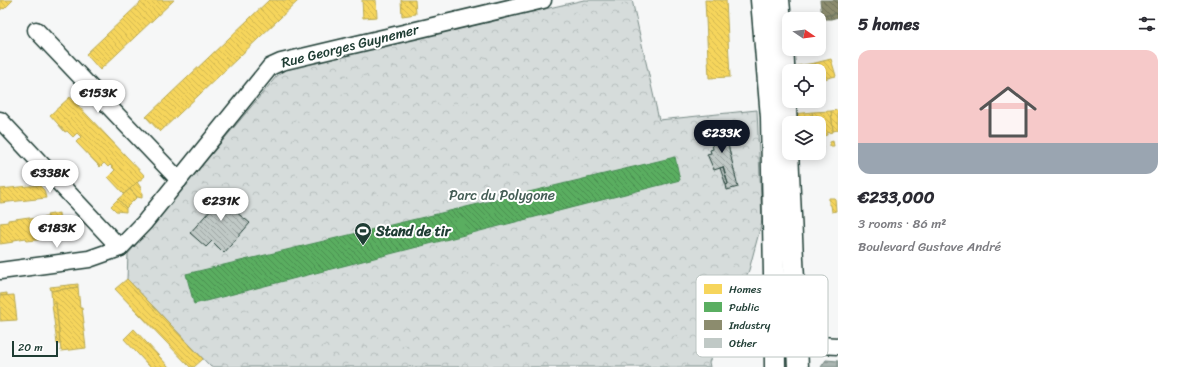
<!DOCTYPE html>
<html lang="en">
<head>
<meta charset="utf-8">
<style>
	:root { --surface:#fff; --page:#f7f7f7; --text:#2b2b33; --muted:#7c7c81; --line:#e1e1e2; --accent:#111827 }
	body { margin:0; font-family:Sriracha,sans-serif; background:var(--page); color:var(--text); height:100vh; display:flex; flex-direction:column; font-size:15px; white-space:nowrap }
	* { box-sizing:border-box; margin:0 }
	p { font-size:13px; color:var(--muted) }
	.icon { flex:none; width:22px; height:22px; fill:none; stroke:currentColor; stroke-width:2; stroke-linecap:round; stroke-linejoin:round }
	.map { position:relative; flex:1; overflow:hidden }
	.drawer { display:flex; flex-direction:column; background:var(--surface); width:340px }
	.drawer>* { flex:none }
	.needle { width:26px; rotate:103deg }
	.controls { position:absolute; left:782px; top:12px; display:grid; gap:8px }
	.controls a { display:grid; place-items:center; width:44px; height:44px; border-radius:8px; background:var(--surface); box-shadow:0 2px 10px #0003; font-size:20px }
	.scale { position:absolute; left:12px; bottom:10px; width:46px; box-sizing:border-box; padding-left:4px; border:2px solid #1f3d34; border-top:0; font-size:11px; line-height:14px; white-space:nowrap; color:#1f3d34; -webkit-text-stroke:3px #fff; paint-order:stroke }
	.price { position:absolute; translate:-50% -34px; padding:0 9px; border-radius:14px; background:#fff; color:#222; font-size:13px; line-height:26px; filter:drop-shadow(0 1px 2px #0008) }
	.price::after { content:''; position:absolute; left:50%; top:24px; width:12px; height:9px; margin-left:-6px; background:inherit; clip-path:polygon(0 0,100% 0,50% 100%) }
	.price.active { background:var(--accent); color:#fff }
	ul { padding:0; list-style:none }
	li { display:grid; align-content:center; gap:8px; height:212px; padding:0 20px }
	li+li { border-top:1px solid var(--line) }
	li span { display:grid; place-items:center; height:124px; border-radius:12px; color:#555 }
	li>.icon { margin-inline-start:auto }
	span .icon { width:72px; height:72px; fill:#fffc; stroke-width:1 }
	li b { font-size:17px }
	h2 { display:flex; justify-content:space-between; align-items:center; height:48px; padding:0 20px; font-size:17px }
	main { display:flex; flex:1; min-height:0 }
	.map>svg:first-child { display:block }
</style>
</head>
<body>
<main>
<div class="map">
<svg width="838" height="367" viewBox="0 0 838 367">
	<defs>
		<pattern id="park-crowns" width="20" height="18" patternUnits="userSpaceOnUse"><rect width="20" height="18" fill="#d6dcdb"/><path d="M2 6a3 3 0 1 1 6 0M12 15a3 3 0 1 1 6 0" fill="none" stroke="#b7bebd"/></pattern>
		<pattern id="water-ripples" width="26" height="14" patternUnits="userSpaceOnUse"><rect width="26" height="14" fill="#aab5b1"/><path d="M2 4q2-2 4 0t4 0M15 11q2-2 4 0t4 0" fill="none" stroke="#8a9491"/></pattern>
		<pattern id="homes-back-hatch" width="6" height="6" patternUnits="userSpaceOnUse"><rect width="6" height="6" fill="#f6d55c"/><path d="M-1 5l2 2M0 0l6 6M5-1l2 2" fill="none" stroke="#d2b851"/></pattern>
		<pattern id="public-back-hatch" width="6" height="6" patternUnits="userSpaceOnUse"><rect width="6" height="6" fill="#5aae61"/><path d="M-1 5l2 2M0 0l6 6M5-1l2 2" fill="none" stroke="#4a8f51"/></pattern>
		<pattern id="industry-back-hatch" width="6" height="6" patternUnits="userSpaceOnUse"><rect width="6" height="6" fill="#8c8c6e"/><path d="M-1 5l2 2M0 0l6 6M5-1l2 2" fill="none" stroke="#72745b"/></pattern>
		<pattern id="building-back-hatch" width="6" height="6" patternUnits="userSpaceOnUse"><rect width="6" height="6" fill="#c0c9c6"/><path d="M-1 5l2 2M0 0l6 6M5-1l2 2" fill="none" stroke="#9ba4a2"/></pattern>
	</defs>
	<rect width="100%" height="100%" fill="#f6f7f7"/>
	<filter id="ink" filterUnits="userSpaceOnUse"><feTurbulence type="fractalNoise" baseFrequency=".025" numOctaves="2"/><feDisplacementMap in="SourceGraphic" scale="8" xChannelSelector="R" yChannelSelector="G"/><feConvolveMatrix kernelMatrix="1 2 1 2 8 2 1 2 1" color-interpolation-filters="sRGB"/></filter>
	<g filter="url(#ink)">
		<path fill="url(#park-crowns)" stroke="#7a8c88" d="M 584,0 L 632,0 L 659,120 L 757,110 L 762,221 L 749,270 L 729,319 L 709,362 L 710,367 L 211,367 L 127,279 L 128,254 L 276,77 L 287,68 Z"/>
		<path fill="url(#water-ripples)" stroke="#72857f" d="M 826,360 L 838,361 L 838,367 L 821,367 Z"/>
		<g fill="url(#homes-back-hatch)" stroke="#b6a750">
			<path d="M 0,0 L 13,0 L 4,9 L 3,8 L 0,10 Z"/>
			<path d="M 143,0 L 174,0 L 100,70 L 86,54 Z"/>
			<path d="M 269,0 L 299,0 L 160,132 L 146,117 Z"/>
			<path d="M 362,0 L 376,0 L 377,17 L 363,18 Z"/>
			<path d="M 401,0 L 415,0 L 416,14 L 402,16 Z"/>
			<path d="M 705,0 L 726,0 L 730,77 L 709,78 Z"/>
			<path d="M 831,59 L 836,76 L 819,80 L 819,71 L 816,71 L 815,63 Z"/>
			<path d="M 815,63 L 816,71 L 799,71 L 797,66 Z"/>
			<path d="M 70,97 L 145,176 L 124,194 L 108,177 L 115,170 L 110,165 L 108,167 L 104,163 L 100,167 L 76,142 L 81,137 L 77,133 L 73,137 L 67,131 L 65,132 L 50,115 Z"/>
			<path d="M 838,110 L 838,130 L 833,131 L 831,111 Z"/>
			<path d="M 831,111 L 833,132 L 827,133 L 827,135 L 823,136 L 823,133 L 821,133 L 823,148 L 819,149 L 819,123 L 813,123 L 812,112 Z"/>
			<path d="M 812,112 L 813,123 L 793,123 L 792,114 Z"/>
			<path d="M 833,141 L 834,146 L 830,146 L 830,142 Z"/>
			<path d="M 137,182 L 141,188 L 142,193 L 142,198 L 137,197 L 130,189 Z"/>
			<path d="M 39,185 L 44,190 L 46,198 L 0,203 L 0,189 Z"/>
			<path d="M 130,189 L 137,197 L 126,208 L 118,199 Z"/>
			<path d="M 829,198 L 835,198 L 836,211 L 832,212 L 831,205 L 829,205 Z"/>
			<path d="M 118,199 L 126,208 L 126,212 L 116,211 L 111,206 Z"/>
			<path d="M 59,213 L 61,234 L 55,235 L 55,238 L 27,241 L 26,238 L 14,240 L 14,242 L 0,244 L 0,223 L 8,222 L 8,220 L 29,217 L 29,219 L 48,217 L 47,215 Z"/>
			<path d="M 127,279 L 203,359 L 194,367 L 190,367 L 115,289 Z"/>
			<path d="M 78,284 L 78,287 L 51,291 L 50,287 Z"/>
			<path d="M 78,287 L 80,308 L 82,308 L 84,323 L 83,323 L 86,348 L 61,351 L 56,303 L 52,304 L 51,291 Z"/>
			<path d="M 7,293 L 7,296 L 0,296 L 0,294 Z"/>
			<path d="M 14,295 L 17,320 L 0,321 L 0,296 Z"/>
			<path d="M 56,303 L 60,344 L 57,344 L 52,304 Z"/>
			<path d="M 134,329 L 169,367 L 150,367 L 124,339 Z"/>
		</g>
		<path fill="url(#public-back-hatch)" stroke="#488c54" d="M 675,157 L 680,180 L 194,304 L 186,274 Z"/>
		<g fill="url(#industry-back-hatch)" stroke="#6b745d">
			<path d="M 820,0 L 838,0 L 838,13 L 822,16 Z"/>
			<path d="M 838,13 L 838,17 L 831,19 L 830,15 Z"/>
			<path d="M 830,15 L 831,19 L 823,19 L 822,16 Z"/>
		</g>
		<g fill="url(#building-back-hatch)" stroke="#1f3d34">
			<path d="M 723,123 L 738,187 L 727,190 L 726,185 L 728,184 L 723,167 L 714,170 L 707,154 L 711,153 L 710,150 L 713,149 L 708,127 Z"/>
			<path d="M 723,167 L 728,184 L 726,185 L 720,168 Z"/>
			<path d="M 213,190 L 225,201 L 233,192 L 245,202 L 236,212 L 250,223 L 224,253 L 212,241 L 206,247 L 190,233 L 212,208 L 203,201 Z"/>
		</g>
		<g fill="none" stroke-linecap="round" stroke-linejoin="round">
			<defs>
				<g id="minor">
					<path d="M 36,30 L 179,180"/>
					<path d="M 0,120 L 120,248"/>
					<path d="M 0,271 L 89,259 L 120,248 L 144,223 L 270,67 L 281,62 L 543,0"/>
					<path d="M 778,325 L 778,333 L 781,342 L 797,344 L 838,346"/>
				</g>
				<g id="major">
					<path d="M 761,0 L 771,117 L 774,274 L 775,367"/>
					<path d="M 779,0 L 783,43 L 798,367"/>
				</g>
			</defs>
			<use href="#minor" stroke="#1f3d34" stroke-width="19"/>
			<use href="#major" stroke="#1f3d34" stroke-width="23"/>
			<use href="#minor" stroke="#fff" stroke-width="16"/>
			<use href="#major" stroke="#fff" stroke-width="20"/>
		</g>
	</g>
	<defs>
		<symbol id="stadium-pin" viewBox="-11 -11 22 30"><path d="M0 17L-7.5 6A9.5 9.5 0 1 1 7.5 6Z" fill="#1f3d34" stroke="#fff"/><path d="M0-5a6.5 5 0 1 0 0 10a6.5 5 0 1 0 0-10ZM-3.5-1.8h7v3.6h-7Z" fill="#fff"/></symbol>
	</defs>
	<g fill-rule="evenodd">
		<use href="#stadium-pin" x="353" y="221" width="20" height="27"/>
	</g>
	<g text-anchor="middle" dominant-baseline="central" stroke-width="4" stroke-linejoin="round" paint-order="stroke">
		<g font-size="14" fill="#1f3d34" stroke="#fff">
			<text transform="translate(350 46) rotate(-14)">Rue Georges Guynemer</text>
		</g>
		<g font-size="14" fill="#445d55" stroke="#fff">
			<text x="502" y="195">Parc du Polygone</text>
		</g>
		<g font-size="14" font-weight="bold" fill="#1f3d34" stroke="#fff" text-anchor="start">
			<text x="376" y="231">Stand de tir</text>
		</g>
	</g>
	<rect x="696" y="275" width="132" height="82" rx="6" fill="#fff" stroke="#bcc5c2" stroke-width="1"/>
	<rect x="704" y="284" width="18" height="10" fill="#f6d55c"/>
	<rect x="704" y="302" width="18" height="10" fill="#5aae61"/>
	<rect x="704" y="320" width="18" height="10" fill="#8c8c6e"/>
	<rect x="704" y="338" width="18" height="10" fill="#c0c9c6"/>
	<g font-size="11" fill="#1f3d34">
		<text x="729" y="293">Homes</text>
		<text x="729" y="311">Public</text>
		<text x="729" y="329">Industry</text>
		<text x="729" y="347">Other</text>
	</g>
</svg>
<div class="controls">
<a><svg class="needle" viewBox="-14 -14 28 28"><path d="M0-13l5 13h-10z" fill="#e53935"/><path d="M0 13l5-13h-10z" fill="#7c7c81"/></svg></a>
<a><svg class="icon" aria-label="locate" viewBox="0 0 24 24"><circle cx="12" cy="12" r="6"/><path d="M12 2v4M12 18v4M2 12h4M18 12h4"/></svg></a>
<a><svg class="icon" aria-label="layers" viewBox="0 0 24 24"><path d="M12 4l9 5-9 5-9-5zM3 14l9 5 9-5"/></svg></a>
</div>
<div class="scale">20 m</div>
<b class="price" style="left:98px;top:114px">€153K</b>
<b class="price active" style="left:722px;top:154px">€233K</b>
<b class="price" style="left:50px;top:194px">€338K</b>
<b class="price" style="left:221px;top:222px">€231K</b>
<b class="price" style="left:57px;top:249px">€183K</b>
</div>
<section class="drawer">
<h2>5 homes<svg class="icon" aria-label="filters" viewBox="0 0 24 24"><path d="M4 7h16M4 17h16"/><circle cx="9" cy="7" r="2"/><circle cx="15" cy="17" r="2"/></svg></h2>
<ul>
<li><span style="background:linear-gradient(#f6c9c9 75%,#9aa5b1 0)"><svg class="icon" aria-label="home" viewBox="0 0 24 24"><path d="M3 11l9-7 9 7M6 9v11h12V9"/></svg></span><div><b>€233,000</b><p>3 rooms · 86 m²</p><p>Boulevard Gustave André</p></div></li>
</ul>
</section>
</main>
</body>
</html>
